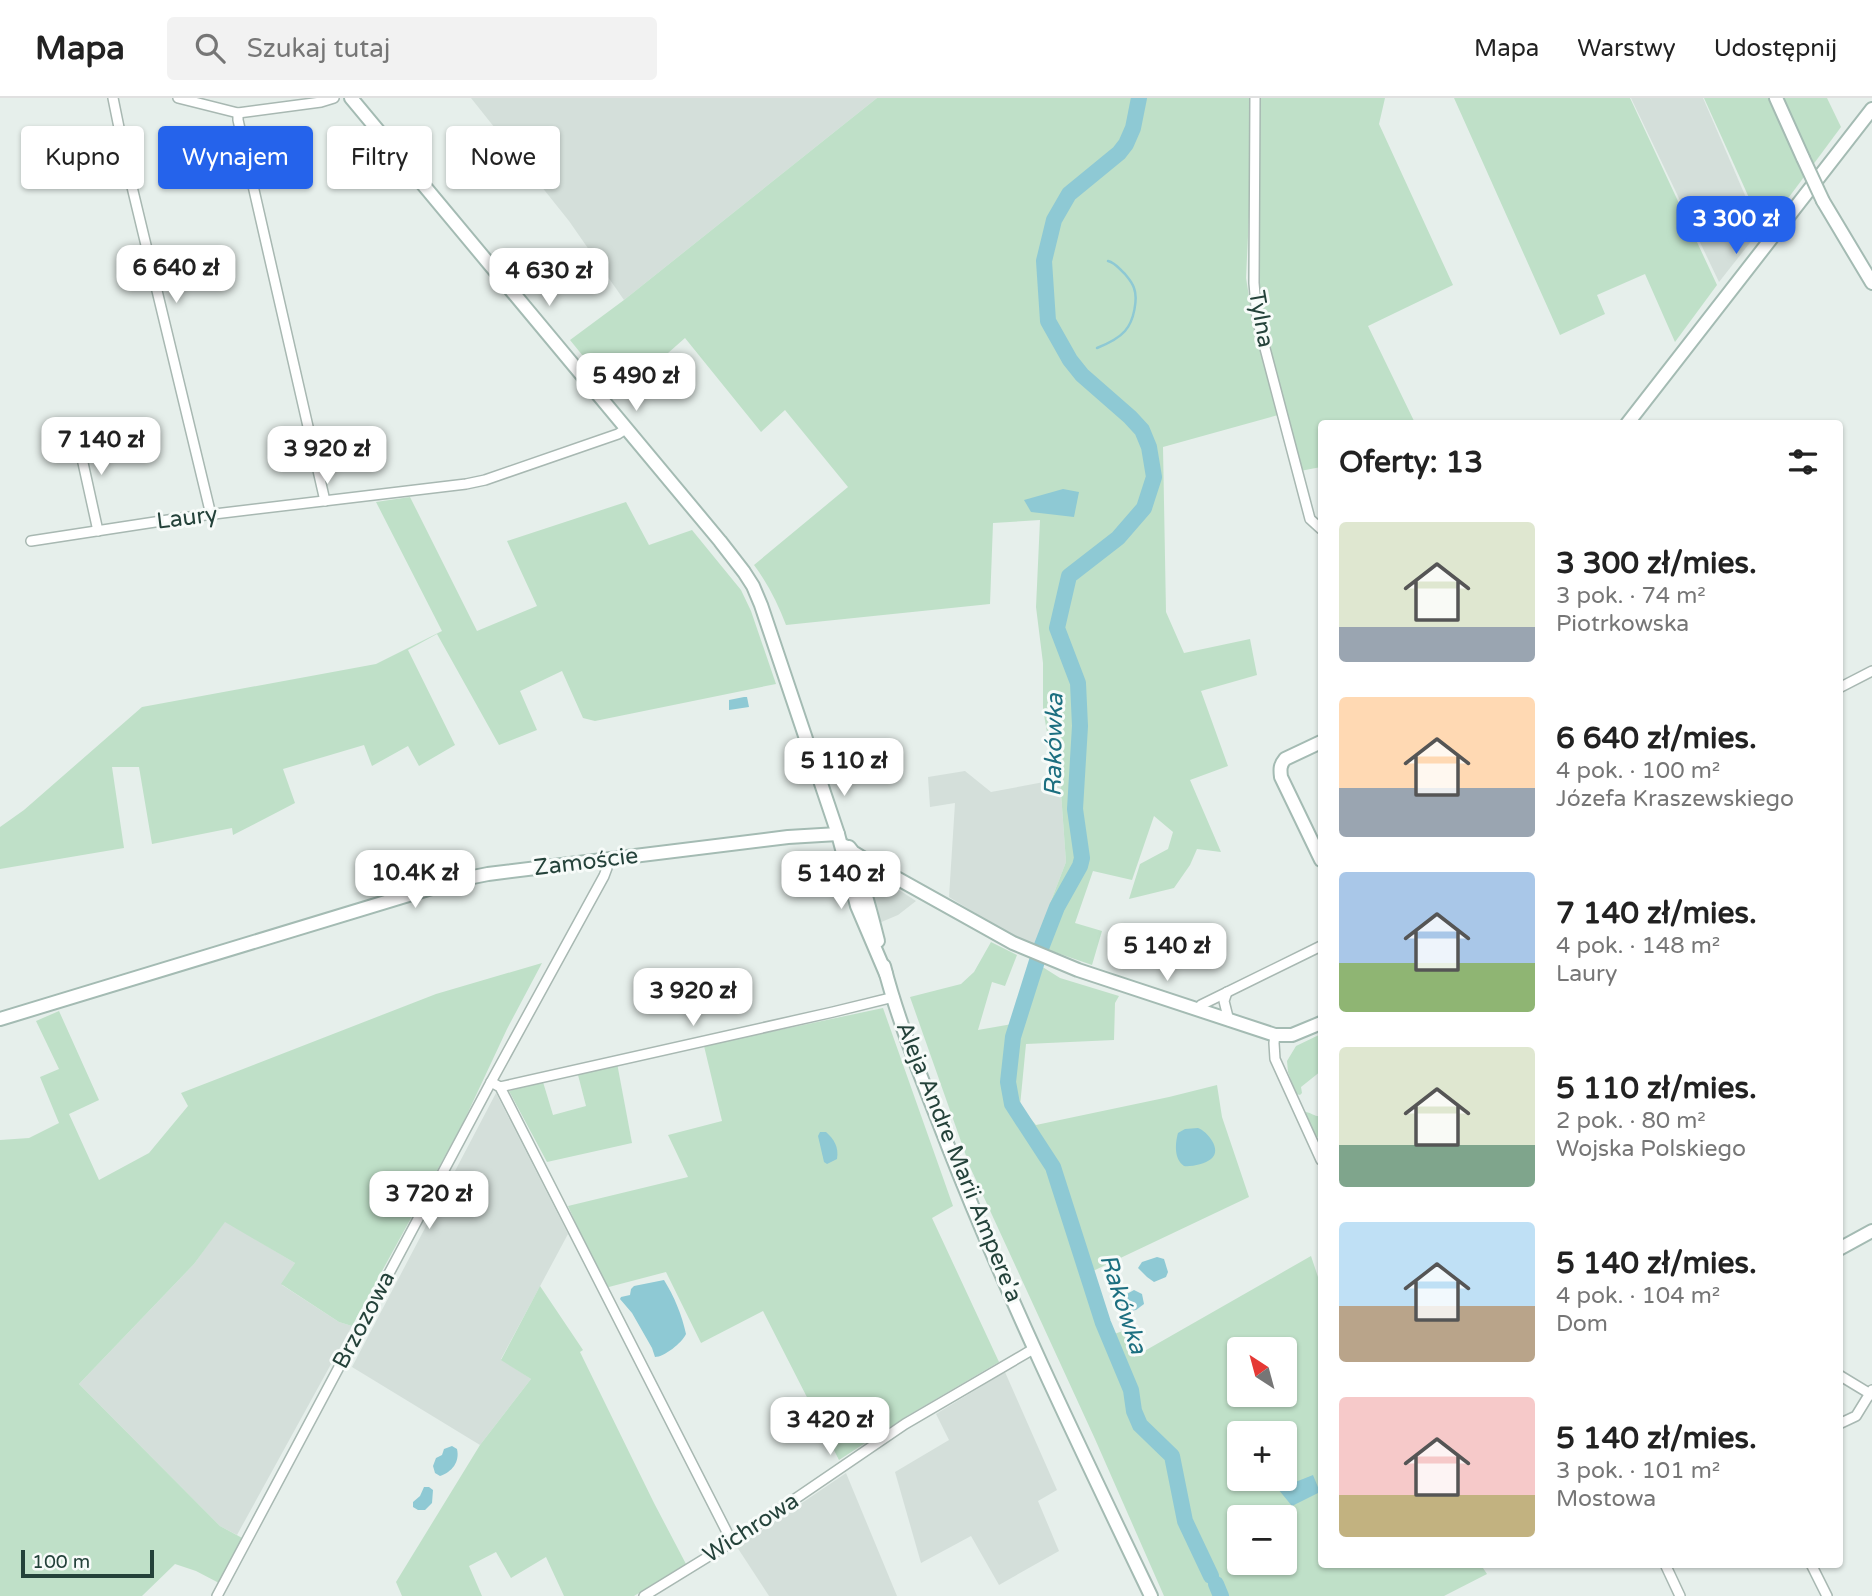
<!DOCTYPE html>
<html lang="pl">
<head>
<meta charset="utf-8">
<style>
	:root { --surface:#fff; --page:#f2f2f2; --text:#222; --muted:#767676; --line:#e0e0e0; --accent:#2563eb }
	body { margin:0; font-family:"Varela Round",sans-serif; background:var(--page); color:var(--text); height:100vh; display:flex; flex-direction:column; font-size:26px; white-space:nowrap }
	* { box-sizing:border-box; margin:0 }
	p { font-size:23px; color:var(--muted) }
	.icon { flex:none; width:38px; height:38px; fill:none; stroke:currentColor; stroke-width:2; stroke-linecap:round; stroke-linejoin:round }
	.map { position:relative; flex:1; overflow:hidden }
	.sheet { position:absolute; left:1318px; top:322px; width:525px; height:1148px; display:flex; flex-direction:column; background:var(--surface); border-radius:7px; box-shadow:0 2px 5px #0004 }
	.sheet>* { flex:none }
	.hud { position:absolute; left:21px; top:28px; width:665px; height:63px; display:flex; gap:14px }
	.needle { width:46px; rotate:324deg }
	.tools { position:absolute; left:1227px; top:1239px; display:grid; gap:14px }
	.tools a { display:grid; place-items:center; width:70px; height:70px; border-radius:7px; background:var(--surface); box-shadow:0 2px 5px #0004; font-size:35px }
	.scale { position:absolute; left:21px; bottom:18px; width:133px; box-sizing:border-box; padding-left:7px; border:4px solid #24423a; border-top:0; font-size:19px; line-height:24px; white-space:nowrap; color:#24423a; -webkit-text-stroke:5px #f7fbf9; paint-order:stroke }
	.price { position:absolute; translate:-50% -60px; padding:0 16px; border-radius:14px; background:#fff; color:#222; font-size:23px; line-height:46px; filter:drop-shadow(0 2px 4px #0008) }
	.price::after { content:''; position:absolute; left:50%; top:42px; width:21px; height:16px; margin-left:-10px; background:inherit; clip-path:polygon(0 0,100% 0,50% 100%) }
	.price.active { background:var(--accent); color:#fff }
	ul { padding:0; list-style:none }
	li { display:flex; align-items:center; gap:21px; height:175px; padding:0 21px }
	li span { display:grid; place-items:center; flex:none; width:196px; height:140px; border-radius:7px; color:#555 }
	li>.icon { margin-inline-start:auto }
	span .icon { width:84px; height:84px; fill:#fffc; stroke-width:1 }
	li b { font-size:30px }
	h2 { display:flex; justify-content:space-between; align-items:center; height:84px; padding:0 21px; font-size:30px }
	.chip { padding:0 24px; border-radius:7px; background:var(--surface); box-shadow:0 2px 5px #0004; font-size:24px; line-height:63px }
	.chip.active { background:var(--accent); color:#fff }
	header { display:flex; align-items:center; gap:42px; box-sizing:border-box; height:98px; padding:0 35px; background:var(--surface); border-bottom:2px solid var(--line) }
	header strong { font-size:33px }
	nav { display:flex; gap:38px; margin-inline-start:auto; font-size:24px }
	.search { width:490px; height:63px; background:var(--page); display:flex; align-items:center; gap:18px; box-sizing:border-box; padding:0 24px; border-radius:7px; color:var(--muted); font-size:26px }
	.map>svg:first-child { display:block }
</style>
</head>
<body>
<header>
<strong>Mapa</strong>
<div class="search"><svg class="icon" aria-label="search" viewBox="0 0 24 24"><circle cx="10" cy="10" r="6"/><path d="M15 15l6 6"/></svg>Szukaj tutaj</div>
<nav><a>Mapa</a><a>Warstwy</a><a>Udostępnij</a></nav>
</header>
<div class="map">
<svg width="1872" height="1498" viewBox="0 0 1872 1498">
	<rect width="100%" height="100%" fill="#e6efeb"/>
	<g fill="#d4dfda">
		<path d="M 471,0 L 877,0 L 624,202 L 569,123 Z"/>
		<path d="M 1631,0 L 1703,0 L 1760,132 L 1719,184 Z"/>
		<path d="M 965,673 L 991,694 L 1060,681 L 1066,764 L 1034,847 L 1001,831 L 949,799 L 955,705 L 930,709 L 928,679 Z"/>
		<path d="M 885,783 L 916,803 L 898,817 L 879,825 L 869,792 Z"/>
		<path d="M 496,995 L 568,1136 L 501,1261 L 531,1281 L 480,1347 L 352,1269 Z"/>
		<path d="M 225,1123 L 295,1165 L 282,1187 L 339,1224 L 352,1228 L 237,1437 L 220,1428 L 79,1286 L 194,1166 Z"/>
		<path d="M 1005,1274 L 1057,1392 L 1038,1403 L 1059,1453 L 999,1487 L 971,1438 L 921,1465 L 895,1374 L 949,1342 L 936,1316 Z"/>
		<path d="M 846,1375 L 897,1498 L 769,1498 L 737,1449 Z"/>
	</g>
	<g fill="#bfe0c8" fill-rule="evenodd">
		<path d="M 877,0 L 1250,0 L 1250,96 L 1246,180 L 1252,217 L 1278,317 L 1163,349 L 1166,514 L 1184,555 L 1250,541 L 1257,577 L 1201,593 L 1228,668 L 1190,682 L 1221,754 L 1197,751 L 1190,767 L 1174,790 L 1129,801 L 1140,766 L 1168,751 L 1173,734 L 1154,718 L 1132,782 L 1093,773 L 1075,825 L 1102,833 L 1092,867 L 1034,847 L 1066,764 L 1060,681 L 1055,681 L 1043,611 L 1043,565 L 1036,509 L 1040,422 L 993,425 L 990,506 L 786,527 C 778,506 768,486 754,467 L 848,389 L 785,312 L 761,334 L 685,240 L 617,300 L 570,242 L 624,202 Z"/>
		<path d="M 1258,0 L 1385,0 L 1379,26 L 1453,187 L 1368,228 L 1415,325 L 1321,326 L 1321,369 L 1300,373 L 1259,206 Z"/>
		<path d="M 1454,0 L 1630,0 L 1717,187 L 1675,244 L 1645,176 L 1597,197 L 1605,216 L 1560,237 Z"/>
		<path d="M 1704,0 L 1827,0 L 1841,29 L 1764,133 Z"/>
		<path d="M 410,399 L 477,533 L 537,508 L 507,443 L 626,404 L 649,447 L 692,432 L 741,492 L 751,513 L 776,586 L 595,623 L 583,620 L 562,573 L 520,593 L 537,632 L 499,647 L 437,536 L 408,552 L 455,647 L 419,668 L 408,648 L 372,668 L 364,647 L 283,671 L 295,705 L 233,737 L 232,730 L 152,746 L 139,669 L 112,669 L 124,750 L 0,771 L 0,729 L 24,712 L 142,609 L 376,566 L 442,533 L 376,404 Z"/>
		<path d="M 991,844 L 1017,857 L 1005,888 L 992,884 L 978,932 L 1023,924 L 1041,868 L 1060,880 L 1119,898 L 1115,905 L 1114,942 L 1026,946 L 1020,1008 L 1036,1027 L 1169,999 L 1217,987 L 1222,1019 L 1249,1099 L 1093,1173 L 1114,1236 L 1123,1233 L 1134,1259 L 1311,1158 L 1318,1179 L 1321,1177 L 1321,1466 L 1481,1467 L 1487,1476 L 1444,1498 L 1164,1498 L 1095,1341 L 970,1069 L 910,899 L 961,886 L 974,874 ZM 1239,1251 L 1284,1251 L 1284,1297 L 1239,1297 ZM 1239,1335 L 1284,1335 L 1284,1381 L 1239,1381 ZM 1239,1419 L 1284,1419 L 1284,1465 L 1239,1465 Z"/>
		<path d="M 542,865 L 507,931 L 463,1025 L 352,1228 L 339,1224 L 281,1186 L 295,1165 L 225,1124 L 194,1166 L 79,1286 L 220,1428 L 244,1441 L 219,1485 L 196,1473 L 175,1466 L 142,1498 L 0,1498 L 0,1042 L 29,1040 L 59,1025 L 40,979 L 59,971 L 36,923 L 59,913 L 99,1002 L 69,1016 L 99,1082 L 149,1055 L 188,1008 L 181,995 L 436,896 Z"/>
		<path d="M 883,910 L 953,1108 L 932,1120 L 999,1264 L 907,1318 L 839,1362 L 763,1213 L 701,1245 L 666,1174 L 605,1190 L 568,1108 L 688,1079 L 668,1037 L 722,1023 L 704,948 Z"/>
		<path d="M 1321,936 L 1321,973 L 1301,989 L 1302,995 L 1300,997 L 1296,996 L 1288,974 L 1287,963 L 1296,948 Z"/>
		<path d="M 617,965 L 632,1045 L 547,1064 L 509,993 L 543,984 L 553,1017 L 586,1008 L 577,973 Z"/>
		<path d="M 1306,1014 C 1312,1015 1315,1019 1321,1018 L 1321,1043 C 1314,1035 1305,1025 1306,1014 Z"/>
		<path d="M 540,1188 L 583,1252 L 580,1254 L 654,1405 L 686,1466 L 634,1498 L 564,1498 L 546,1459 L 511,1480 L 496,1454 L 469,1468 L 482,1498 L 402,1498 L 396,1484 L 480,1347 L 531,1281 L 501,1262 Z"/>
	</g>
	<g fill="#8ec9d4">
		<path d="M 1063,391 L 1079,394 L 1074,419 L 1031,414 L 1024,402 Z"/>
		<path d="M 744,599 L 747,599 L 749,609 L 729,612 L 729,602 Z"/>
		<path d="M 1198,1030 C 1207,1033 1223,1052 1211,1061 C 1205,1066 1191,1069 1184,1068 C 1174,1061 1175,1046 1178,1035 L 1185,1031 Z"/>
		<path d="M 820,1034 L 826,1034 C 834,1041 839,1049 837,1061 L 827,1066 L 824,1064 L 818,1038 Z"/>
		<path d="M 1157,1159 L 1164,1161 L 1168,1174 L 1166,1179 L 1154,1184 L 1147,1179 L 1138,1170 L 1142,1164 Z"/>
		<path d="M 664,1182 C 674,1198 682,1217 686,1236 C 682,1245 664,1259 655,1259 L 652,1250 L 632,1215 L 620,1201 L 621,1199 L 630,1197 L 631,1191 L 634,1188 Z"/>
		<path d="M 1134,1192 L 1142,1196 L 1144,1206 L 1136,1212 L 1125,1214 L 1121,1207 L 1121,1201 L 1125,1197 Z"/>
		<path d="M 452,1348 L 457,1351 C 460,1364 452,1374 440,1378 L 435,1375 L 433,1368 L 436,1360 L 442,1357 L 444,1351 Z"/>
		<path d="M 1313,1377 L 1320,1394 L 1292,1408 L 1278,1391 Z"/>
		<path d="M 424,1389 L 429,1389 L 433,1392 L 432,1405 L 425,1412 L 418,1412 L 413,1409 L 413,1404 L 420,1398 Z"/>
	</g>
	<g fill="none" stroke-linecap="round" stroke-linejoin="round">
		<path stroke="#8ec9d4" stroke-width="2.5" d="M 1097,250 C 1107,246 1118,241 1125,233 C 1134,223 1138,201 1134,190 C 1132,184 1129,181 1125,176 C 1119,171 1116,165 1108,163"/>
		<g stroke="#8ec9d4" stroke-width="16">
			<path d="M 1041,850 L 1057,809 L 1080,768 L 1082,760 L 1075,711 L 1080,628 L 1078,585 L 1057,530 L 1069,478 L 1118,440 L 1144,410 L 1154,379 L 1149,349 L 1142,332 L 1130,319 L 1082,277 L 1070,262 L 1048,223 L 1044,163 L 1054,122 L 1069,96 L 1119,55 L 1126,46 L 1133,30 L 1139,0"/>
			<path d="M 1037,863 L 1013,939 L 1008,984 L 1012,1006 L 1053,1069 L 1103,1225 L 1131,1292 L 1134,1313 L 1140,1327 L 1172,1358 L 1185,1423 L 1211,1478"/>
			<path d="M 1216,1486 L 1221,1498"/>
		</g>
		<defs>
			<g id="street">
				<path d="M 113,0 L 126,64 L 211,417"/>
				<path d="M 178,0 L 238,15 L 321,4 L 334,0"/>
				<path d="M 1255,0 L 1254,185 L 1257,220 L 1310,421 L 1321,431"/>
				<path d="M 238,15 L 238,22 L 325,403"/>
				<path d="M 76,333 L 98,433"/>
				<path d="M 31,443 L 181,420 L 466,386 L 485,382 L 618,336 L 627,330"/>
				<path d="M 1839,590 L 1872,573"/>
				<path d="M 1227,894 L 1224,903 L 1229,923"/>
				<path d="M 1197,912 L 1201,907 L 1321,848"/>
				<path d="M 1275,937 L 1274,945 L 1275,961 L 1321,1062"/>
				<path d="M 491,984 L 500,989 L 732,1444"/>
				<path d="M 500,989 L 833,914 L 894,899"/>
				<path d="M 1839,1277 L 1872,1297"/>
				<path d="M 1839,1326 L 1856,1318 L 1872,1292"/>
				<path d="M 1665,1466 L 1680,1498"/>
				<path d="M 1811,1466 L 1827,1498"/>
				<path d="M 217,1498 L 491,984 L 604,778 L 607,770 L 607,761"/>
				<path d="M 644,1498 L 732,1444 L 905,1326 L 1035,1250"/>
			</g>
			<g id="secondary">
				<path d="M 351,0 L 720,443 L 744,474 L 753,488 L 761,507 L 838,736 L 857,808 L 886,876"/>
				<path d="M 1776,0 L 1803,60"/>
				<path d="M 1823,103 L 1872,185"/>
				<path d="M 1627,326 L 1872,11"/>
				<path d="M 1321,644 L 1285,661 C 1280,667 1280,671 1281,679 L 1321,762"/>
				<path d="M 845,748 C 862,777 870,812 878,843"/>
				<path d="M 849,749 L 853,754 L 884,773 L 1013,845 L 1078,872 L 1275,937 L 1292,937 L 1321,925"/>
				<path d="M 884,868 C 899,927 926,991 948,1048 C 1008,1201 1080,1350 1151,1498"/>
				<path d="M 0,921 L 458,782 L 488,776 L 788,739 L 838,736"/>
				<path d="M 1839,1151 L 1872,1133"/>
			</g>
		</defs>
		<use href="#street" stroke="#a8b8b2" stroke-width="12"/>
		<use href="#secondary" stroke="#a4bbb3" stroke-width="16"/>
		<use href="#street" stroke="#fff" stroke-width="9"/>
		<use href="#secondary" stroke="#fff" stroke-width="12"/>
		<defs>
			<path id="secondary-bridge" d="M 1803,60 L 1823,103"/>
		</defs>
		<use href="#secondary-bridge" stroke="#a4bbb3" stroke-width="16" stroke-linecap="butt"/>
		<use href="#secondary-bridge" stroke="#fff" stroke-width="12"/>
	</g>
	<g text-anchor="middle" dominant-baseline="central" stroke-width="6" stroke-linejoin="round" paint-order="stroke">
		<g font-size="23" fill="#24423a" stroke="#f7fbf9">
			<text transform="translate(1261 221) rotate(80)">Tylna</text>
			<text transform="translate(187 420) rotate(-7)">Laury</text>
			<text transform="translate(586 764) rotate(-7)">Zamoście</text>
			<text transform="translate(959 1064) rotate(68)">Aleja Andre Marii Ampere'a</text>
			<text transform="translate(364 1222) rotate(-62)">Brzozowa</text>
			<text transform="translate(751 1430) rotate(-33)">Wichrowa</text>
		</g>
		<g font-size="24" font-style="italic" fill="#1c6f80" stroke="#f7fbf9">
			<text transform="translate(1054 647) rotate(-89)">Rakówka</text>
			<text transform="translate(1123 1206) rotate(72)">Rakówka</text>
		</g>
	</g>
</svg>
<div class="tools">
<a><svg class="needle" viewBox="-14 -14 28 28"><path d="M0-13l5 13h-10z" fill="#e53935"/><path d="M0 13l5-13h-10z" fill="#767676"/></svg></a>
<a>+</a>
<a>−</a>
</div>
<div class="scale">100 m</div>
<b class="price active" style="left:1736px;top:158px">3 300 zł</b>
<b class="price" style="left:176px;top:207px">6 640 zł</b>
<b class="price" style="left:549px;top:210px">4 630 zł</b>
<b class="price" style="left:636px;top:315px">5 490 zł</b>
<b class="price" style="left:101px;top:379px">7 140 zł</b>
<b class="price" style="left:327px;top:388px">3 920 zł</b>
<b class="price" style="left:844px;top:700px">5 110 zł</b>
<b class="price" style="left:415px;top:812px">10.4K zł</b>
<b class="price" style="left:841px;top:813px">5 140 zł</b>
<b class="price" style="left:1167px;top:885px">5 140 zł</b>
<b class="price" style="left:693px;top:930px">3 920 zł</b>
<b class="price" style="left:429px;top:1133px">3 720 zł</b>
<b class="price" style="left:830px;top:1359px">3 420 zł</b>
<div class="hud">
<a class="chip">Kupno</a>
<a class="chip active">Wynajem</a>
<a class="chip">Filtry</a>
<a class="chip">Nowe</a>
</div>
<section class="sheet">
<h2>Oferty: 13<svg class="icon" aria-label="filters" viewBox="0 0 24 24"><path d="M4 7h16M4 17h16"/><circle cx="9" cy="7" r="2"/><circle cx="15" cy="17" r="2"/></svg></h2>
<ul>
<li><span style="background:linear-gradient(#dfe7d0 75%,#9aa5b1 0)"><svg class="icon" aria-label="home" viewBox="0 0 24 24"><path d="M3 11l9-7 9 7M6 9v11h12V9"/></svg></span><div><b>3 300 zł/mies.</b><p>3 pok. · 74 m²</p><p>Piotrkowska</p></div></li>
<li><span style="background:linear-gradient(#ffd9b3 65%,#9aa5b1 0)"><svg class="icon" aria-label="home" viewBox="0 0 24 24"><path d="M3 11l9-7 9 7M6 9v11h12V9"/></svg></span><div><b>6 640 zł/mies.</b><p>4 pok. · 100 m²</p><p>Józefa Kraszewskiego</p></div></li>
<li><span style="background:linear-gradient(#a9c7e8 65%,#8fb573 0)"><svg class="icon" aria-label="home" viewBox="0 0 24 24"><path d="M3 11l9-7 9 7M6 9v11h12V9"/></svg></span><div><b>7 140 zł/mies.</b><p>4 pok. · 148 m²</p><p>Laury</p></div></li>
<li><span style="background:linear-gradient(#dfe7d0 70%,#7fa58c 0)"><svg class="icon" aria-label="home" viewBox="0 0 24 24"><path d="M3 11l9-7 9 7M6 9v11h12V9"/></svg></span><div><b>5 110 zł/mies.</b><p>2 pok. · 80 m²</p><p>Wojska Polskiego</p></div></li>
<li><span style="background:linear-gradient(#bfe0f5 60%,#b9a48a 0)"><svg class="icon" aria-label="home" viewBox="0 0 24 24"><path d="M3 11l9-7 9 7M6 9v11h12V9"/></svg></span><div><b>5 140 zł/mies.</b><p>4 pok. · 104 m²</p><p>Dom</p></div></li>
<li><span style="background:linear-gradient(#f6c9c9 70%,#c2b280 0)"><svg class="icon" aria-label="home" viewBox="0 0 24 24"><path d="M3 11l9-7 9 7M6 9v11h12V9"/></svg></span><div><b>5 140 zł/mies.</b><p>3 pok. · 101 m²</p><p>Mostowa</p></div></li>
</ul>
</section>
</div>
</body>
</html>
